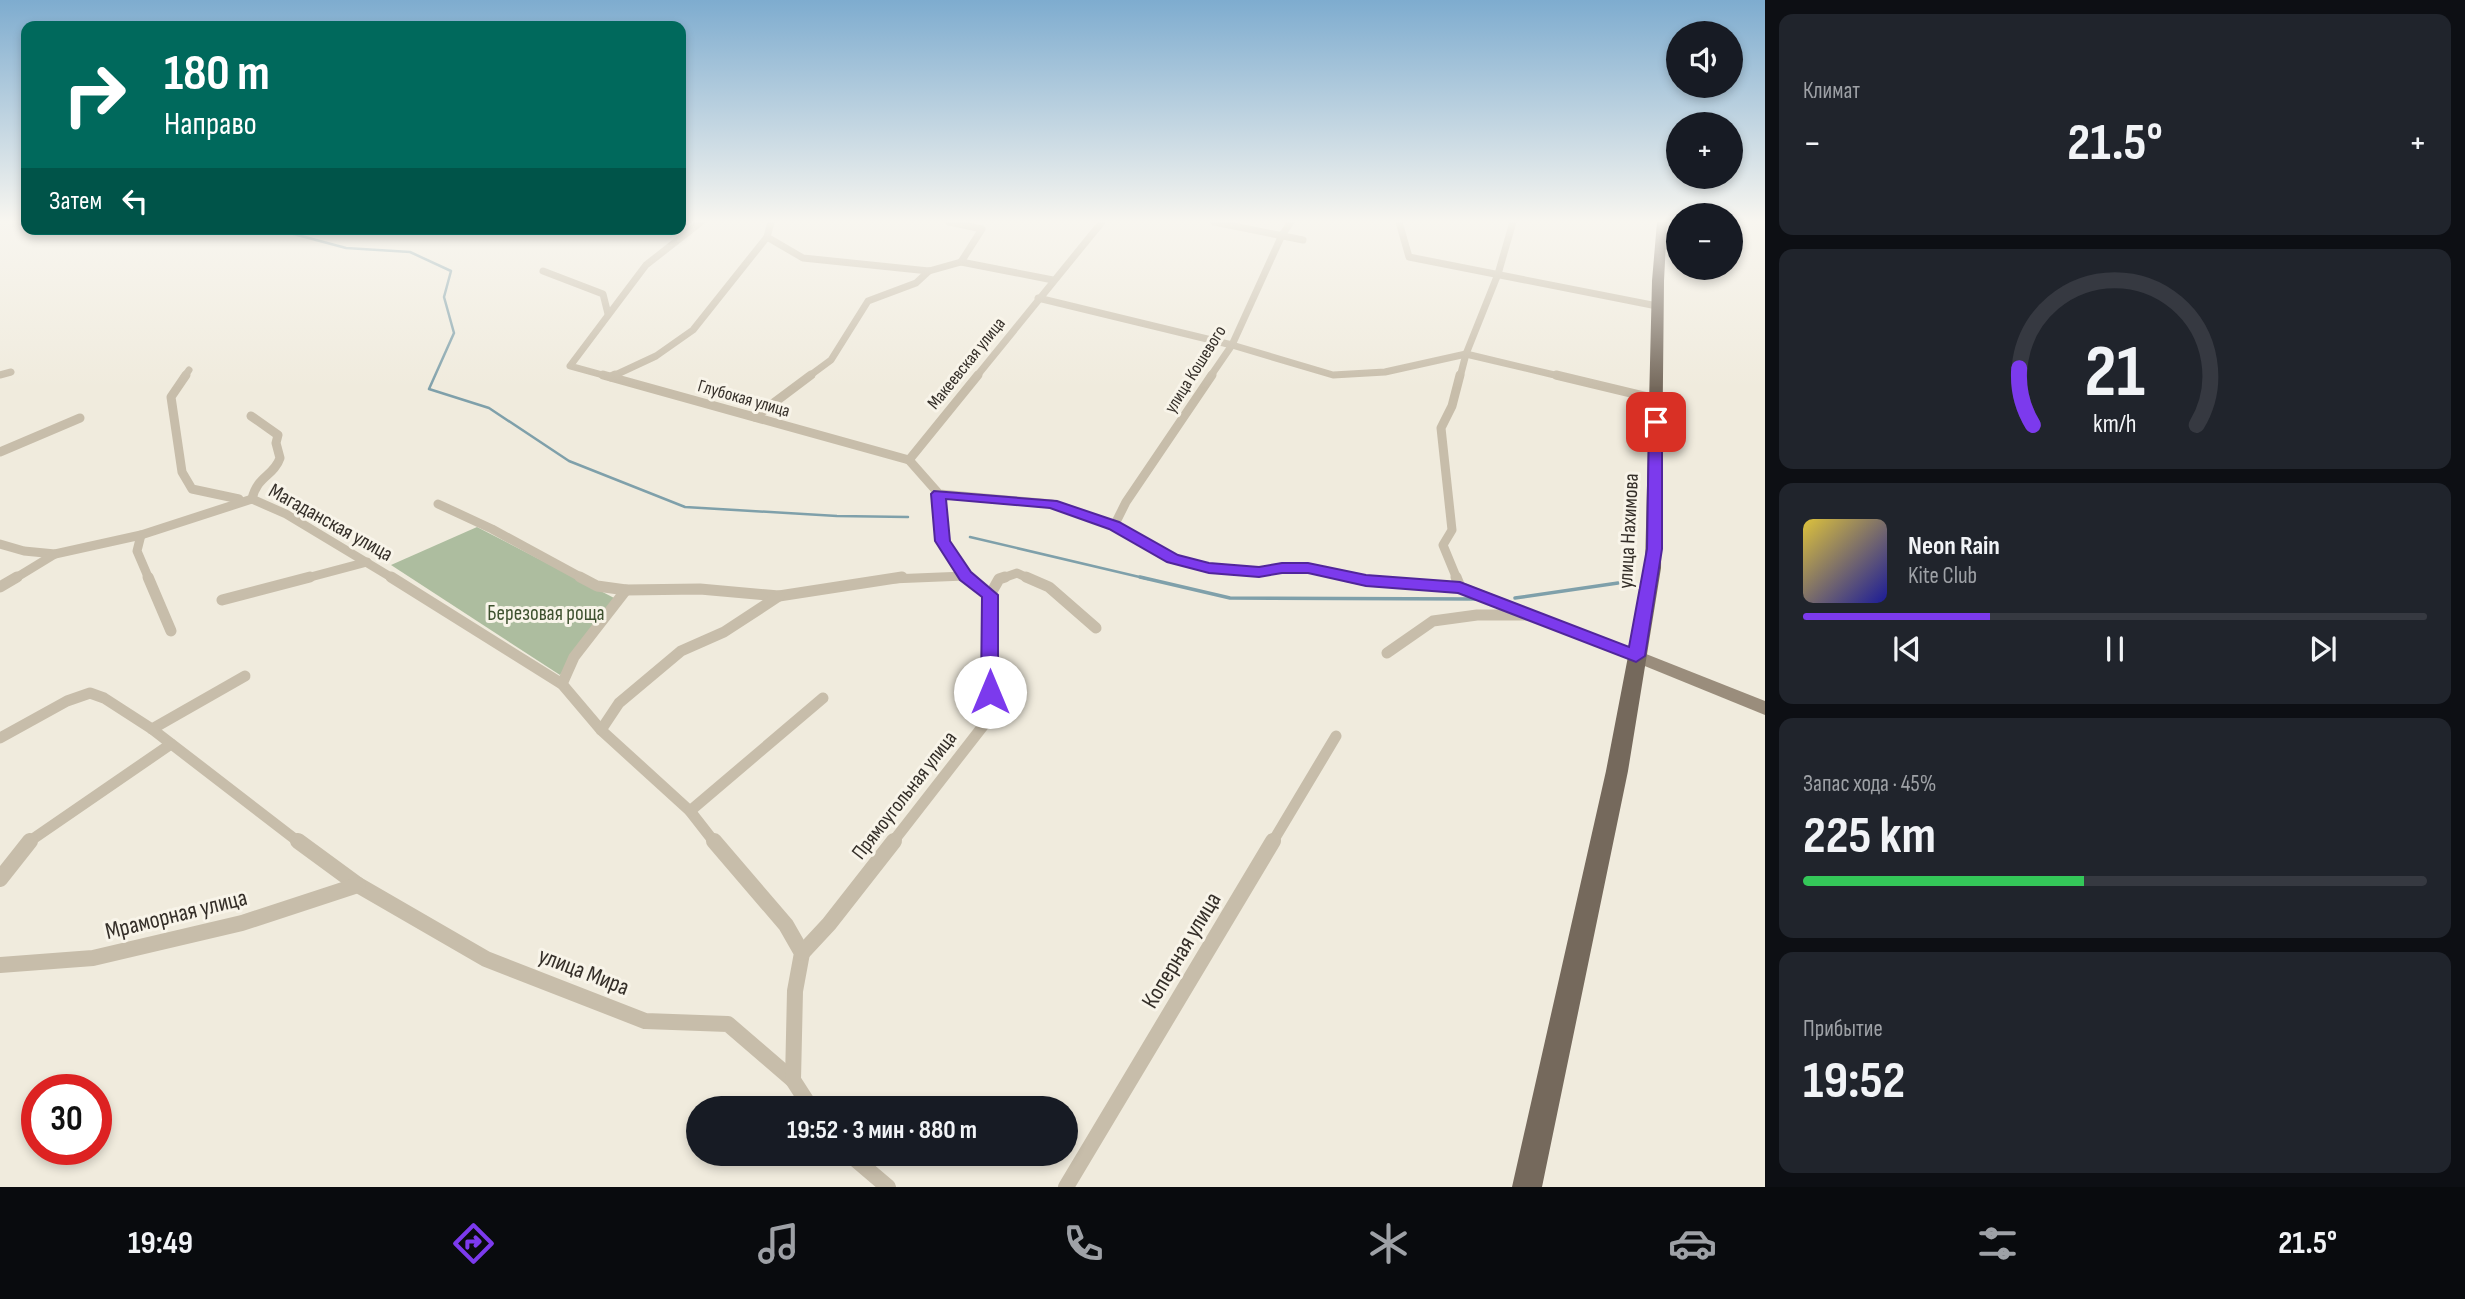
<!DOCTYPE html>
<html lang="ru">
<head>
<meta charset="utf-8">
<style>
	:root { --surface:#171b24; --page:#20242c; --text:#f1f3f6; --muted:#9ea1a6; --line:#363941; --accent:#7c3aed }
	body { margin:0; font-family:"Sofia Sans Condensed",sans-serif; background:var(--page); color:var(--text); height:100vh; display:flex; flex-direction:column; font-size:26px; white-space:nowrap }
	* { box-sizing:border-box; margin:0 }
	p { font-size:23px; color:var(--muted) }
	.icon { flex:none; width:38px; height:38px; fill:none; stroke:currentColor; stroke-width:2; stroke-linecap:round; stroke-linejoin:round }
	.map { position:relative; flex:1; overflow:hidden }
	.side { display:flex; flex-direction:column; gap:14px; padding:14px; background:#0d0f14; width:700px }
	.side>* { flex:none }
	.hud { position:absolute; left:21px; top:21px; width:665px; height:214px; border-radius:14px; box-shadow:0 4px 10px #0003; background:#00695c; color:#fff; overflow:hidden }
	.tools { position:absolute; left:1666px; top:21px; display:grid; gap:14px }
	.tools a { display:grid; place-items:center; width:77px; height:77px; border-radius:50%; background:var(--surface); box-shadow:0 4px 10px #0003; font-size:35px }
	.speed { position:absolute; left:21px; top:1074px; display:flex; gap:14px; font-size:35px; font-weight:700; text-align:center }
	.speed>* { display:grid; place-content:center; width:91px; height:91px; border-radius:50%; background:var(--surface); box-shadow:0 4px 10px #0003; line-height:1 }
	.speed .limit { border:10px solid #d22; background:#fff; color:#111 }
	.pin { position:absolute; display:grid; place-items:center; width:60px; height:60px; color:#fff; margin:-30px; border-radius:14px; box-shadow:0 4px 10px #0006 }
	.me { position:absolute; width:77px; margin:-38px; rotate:0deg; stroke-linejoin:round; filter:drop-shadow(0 0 5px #0008) }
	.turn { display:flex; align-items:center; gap:24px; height:147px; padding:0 28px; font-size:32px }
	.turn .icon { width:91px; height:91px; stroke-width:2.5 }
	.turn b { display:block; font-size:49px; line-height:60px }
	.then { display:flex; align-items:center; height:66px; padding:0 28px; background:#0003; gap:14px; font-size:26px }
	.big { font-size:52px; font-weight:700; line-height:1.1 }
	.side .widget { flex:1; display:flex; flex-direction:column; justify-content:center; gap:10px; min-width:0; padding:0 24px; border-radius:14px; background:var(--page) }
	.side .dial { align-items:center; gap:0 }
	.dial svg { height:182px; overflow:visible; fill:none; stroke:var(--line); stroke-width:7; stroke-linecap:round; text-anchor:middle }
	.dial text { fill:var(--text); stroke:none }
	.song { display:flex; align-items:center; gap:21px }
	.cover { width:84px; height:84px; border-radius:10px; background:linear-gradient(135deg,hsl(50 70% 55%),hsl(240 70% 35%)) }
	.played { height:7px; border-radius:4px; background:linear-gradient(90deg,var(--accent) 30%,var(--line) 30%) }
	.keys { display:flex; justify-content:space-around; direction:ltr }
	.heat { display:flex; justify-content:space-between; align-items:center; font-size:38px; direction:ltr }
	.charge { height:10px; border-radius:5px; background:linear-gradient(90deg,#34c759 45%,var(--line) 0) }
	.trip { position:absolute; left:686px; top:1096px; width:392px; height:70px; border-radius:35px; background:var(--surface); box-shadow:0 4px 10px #0003; font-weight:700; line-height:70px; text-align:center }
	.tab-bar { display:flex; height:112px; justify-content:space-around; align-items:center; background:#090b0e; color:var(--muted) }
	.tab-bar .icon { width:49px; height:49px }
	.tab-bar .selected { color:var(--accent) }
	.tab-bar b { font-size:32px; color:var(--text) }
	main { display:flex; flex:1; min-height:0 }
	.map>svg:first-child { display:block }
</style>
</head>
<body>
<main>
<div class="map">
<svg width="1765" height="1187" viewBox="0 0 1765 1187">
	<rect width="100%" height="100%" fill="#f0ebdd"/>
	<!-- green -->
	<path fill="#adbd9f" d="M 477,527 L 618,600 L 560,675 L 391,565 Z"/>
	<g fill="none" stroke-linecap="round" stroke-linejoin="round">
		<!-- stream-far1 -->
		<g stroke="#7fa0aa" stroke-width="2.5">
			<path d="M 275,229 L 346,248 L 410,252 L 451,271 L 444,297 L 454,333 L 429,389 L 489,408 L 569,461 L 685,507 L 837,516 L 908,517"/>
			<path d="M 970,537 L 1148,579"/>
		</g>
		<!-- stream -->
		<g stroke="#7fa0aa" stroke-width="3.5">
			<path d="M 1140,577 L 1230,598 L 1479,599"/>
			<path d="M 1515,598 L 1618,583"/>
		</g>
		<!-- street-far3 -->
		<g stroke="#c7bdaa" stroke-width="7">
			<path d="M 1214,222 L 1303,240"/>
			<path d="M 1399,222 L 1409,257 L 1657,306"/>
			<path d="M 767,237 L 803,258 L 929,271 L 961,262 L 982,229 L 949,222"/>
			<path d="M 961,262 L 1053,280"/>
			<path d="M 543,271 L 603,294 L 608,314"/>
			<path d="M 1038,298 L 1232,345 L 1333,375 L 1385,372 L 1466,354 L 1563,377"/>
			<path d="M 0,375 L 11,372"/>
			<path d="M 184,377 L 189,370"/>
			<path d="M 610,377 L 570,366 L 646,265 L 701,222"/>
			<path d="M 611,377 L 656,356 L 693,330 L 767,237 L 771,222"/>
			<path d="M 808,377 L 831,360 L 868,301 L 916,283 L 929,271"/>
			<path d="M 976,377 L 1102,222"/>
			<path d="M 1210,377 L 1232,345 L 1282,235 L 1291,222"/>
			<path d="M 1460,377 L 1466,354 L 1498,274 L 1513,222"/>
		</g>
		<!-- street-far2 -->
		<g stroke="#c7bdaa" stroke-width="9">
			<path d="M 186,375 L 171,397 L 182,472 L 192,489 L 239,499"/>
			<path d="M 603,375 L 909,460"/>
			<path d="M 1556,375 L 1656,399"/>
			<path d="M 611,377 L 615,375"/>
			<path d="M 251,416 L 278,435 L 276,443 L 280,458 C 274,476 257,476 252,499"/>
			<path d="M 755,417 L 811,375"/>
			<path d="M 0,452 L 80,418"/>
			<path d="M 909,460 L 939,494 L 1052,504 L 1114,526 L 1172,559 L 1209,568 L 1259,572 L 1282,567 L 1308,568 L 1356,579"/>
			<path d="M 909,460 L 978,375"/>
			<path d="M 939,494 L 942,541 L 969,579"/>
			<path d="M 438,504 L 492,529 L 584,579"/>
			<path d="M 1114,526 L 1126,502 L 1212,375"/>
			<path d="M 141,535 L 137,551 L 149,579"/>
			<path d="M 0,544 L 24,551 L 55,554 L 141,535 L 252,499 L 286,514 L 394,579"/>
			<path d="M 14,579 L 55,554"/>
			<path d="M 303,579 L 367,562"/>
			<path d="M 891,579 L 965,576"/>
			<path d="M 1000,579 L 1017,573 L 1030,579"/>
			<path d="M 1457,579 L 1443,545 L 1452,530 L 1441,428 L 1452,406 L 1460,375"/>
		</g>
		<!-- street-far1 -->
		<g stroke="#c7bdaa" stroke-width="11">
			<path d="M 148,577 L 171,631"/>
			<path d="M 391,577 L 562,684 L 601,730 L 690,811 L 715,843"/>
			<path d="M 580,577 L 597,586 L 626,590 L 700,589 L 779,596 L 902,577"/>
			<path d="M 1026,577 L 1049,587 L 1096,628"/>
			<path d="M 1348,577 L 1366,581 L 1460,587 L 1636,656"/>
			<path d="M 1456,577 L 1460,587"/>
			<path d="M 0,587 L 17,577"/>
			<path d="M 990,595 L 999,579 L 1005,577"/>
			<path d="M 222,600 L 310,577"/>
			<path d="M 1387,653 L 1433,621 L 1477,615 L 1527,615"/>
			<path d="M 562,684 L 574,657 L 626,590"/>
			<path d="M 152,729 L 245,676"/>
			<path d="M 601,730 L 619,703 L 681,651 L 724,632 L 779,596"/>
			<path d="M 0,738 L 67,701 L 90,693 L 104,698 L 152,729 L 300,843"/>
			<path d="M 690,811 L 823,698"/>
			<path d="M 27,843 L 171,744"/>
			<path d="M 892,843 L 990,717 L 990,595 L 966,577"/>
			<path d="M 1272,843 L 1336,736"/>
		</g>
		<!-- street -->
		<g stroke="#c7bdaa" stroke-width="16">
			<path d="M 298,841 L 358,885 L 486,959 L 645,1021 L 728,1024 L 793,1080"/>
			<path d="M 714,841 L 786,925 L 802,953 L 795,991 L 793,1080 L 811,1108"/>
			<path d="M 0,879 L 30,841"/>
			<path d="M 802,953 L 829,924 L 894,841"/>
			<path d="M 0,965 L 93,958 L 242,923 L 358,885"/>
			<path d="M 848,1153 L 888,1187"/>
			<path d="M 1066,1187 L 1273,841"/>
		</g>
		<!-- secondary -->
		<path fill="#9a8d7c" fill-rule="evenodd" d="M 1636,650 L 1765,701 L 1765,715 L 1630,660 L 1628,656 L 1630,652 Z"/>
		<!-- primary -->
		<path fill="#75695c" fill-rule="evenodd" d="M 1657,222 L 1667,222 L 1664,281 L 1661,568 L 1628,771 L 1542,1187 L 1512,1187 L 1606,771 L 1645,568 L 1652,281 Z"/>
	</g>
	<!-- sky -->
	<linearGradient id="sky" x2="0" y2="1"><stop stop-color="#7eaccf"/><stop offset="0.57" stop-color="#f8f6f0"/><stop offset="1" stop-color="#f8f6f0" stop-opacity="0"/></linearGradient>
	<rect width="1765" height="388" fill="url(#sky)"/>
	<!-- route -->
	<path fill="#7c3aed" stroke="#51269a" stroke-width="2" d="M 1656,418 L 1662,422 L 1662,549 L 1645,656 L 1636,662 L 1458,593 L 1366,586 L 1308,573 L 1282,573 L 1259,577 L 1209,573 L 1167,562 L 1109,529 L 1050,508 L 946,499 L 950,541 L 971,572 L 998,595 L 998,692 L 996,697 L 983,697 L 981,692 L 982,597 L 960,580 L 935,541 L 931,494 L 934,491 L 1057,501 L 1119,522 L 1178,555 L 1209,563 L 1259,567 L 1282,563 L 1308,563 L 1366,575 L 1460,582 L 1629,647 L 1647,549 L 1649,422 Z"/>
	<g text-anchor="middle" stroke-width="6" stroke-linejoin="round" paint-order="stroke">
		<!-- far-street labels -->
		<g font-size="18" fill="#352f29" stroke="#f8f4e9">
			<text transform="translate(966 363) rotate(-51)" y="6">Макеевская улица</text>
			<text transform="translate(1195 369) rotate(-58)" y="6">улица Кошевого</text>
			<text transform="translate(744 398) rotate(16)" y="6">Глубокая улица</text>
		</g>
		<!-- street labels -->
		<g font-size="21" fill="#352f29" stroke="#f8f4e9">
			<text transform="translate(331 522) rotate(29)" y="7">Магаданская улица</text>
			<text transform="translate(1628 531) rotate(-87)" y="7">улица Нахимова</text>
			<text transform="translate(904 795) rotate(-52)" y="7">Прямоугольная улица</text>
		</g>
		<!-- park labels -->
		<g font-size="21" fill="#3e512f" stroke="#f8f4e9">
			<text x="546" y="620">Березовая роща</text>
		</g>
		<!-- near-street labels -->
		<g font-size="24" fill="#352f29" stroke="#f8f4e9">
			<text transform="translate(176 914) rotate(-14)" y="8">Мраморная улица</text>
			<text transform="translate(1181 950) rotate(-59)" y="8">Коперная улица</text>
			<text transform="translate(584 971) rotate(21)" y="8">улица Мира</text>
		</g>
	</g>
</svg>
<div class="tools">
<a><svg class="icon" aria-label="sound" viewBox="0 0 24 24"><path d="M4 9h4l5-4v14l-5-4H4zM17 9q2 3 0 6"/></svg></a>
<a>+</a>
<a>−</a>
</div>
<div class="speed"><div class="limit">30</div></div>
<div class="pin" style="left:1656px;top:422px;background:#d93025"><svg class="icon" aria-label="arrive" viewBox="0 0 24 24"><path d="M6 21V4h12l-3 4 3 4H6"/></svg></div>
<svg class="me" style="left:990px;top:692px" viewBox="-20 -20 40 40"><circle r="19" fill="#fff"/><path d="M0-13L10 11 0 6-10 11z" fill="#7c3aed"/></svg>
<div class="trip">19:52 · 3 мин · 880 m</div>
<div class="hud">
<div class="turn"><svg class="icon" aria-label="right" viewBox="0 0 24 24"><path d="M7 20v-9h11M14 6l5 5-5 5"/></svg><div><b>180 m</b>Направо</div></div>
<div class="then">Затем<svg class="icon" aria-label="left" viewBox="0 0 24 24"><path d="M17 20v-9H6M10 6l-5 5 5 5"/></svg></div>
</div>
</div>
<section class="side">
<div class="widget"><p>Климат</p>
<div class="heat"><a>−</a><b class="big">21.5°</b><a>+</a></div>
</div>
<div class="widget dial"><svg viewBox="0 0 100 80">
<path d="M14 69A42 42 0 1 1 86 69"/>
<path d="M14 69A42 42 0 0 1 8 44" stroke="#7c3aed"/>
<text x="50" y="56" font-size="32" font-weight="700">21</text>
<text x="50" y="72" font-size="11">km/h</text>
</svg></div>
<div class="widget">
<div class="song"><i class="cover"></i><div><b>Neon Rain</b><p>Kite Club</p></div></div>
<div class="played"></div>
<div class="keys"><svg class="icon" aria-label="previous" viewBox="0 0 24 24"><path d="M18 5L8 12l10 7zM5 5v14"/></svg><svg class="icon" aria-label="pause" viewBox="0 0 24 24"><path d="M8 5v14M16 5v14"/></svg><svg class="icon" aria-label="next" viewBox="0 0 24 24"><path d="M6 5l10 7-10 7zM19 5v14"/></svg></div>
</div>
<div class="widget"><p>Запас хода · 45%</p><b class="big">225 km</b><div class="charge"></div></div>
<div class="widget"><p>Прибытие</p><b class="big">19:52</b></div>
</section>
</main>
<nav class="tab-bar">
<b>19:49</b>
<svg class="icon selected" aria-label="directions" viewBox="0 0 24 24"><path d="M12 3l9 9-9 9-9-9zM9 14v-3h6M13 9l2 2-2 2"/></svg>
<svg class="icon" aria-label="music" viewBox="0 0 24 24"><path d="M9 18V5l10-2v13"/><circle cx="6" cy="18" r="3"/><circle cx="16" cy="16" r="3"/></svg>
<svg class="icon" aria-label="phone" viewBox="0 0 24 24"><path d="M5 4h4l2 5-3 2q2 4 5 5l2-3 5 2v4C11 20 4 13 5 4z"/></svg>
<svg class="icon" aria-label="climate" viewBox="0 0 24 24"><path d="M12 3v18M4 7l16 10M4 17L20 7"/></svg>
<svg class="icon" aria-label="car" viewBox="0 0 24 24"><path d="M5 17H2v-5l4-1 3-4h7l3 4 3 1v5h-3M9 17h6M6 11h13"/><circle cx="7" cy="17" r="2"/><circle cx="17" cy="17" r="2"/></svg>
<svg class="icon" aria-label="filters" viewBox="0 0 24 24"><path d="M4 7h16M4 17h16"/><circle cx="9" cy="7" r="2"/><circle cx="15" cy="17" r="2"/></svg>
<b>21.5°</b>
</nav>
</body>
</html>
